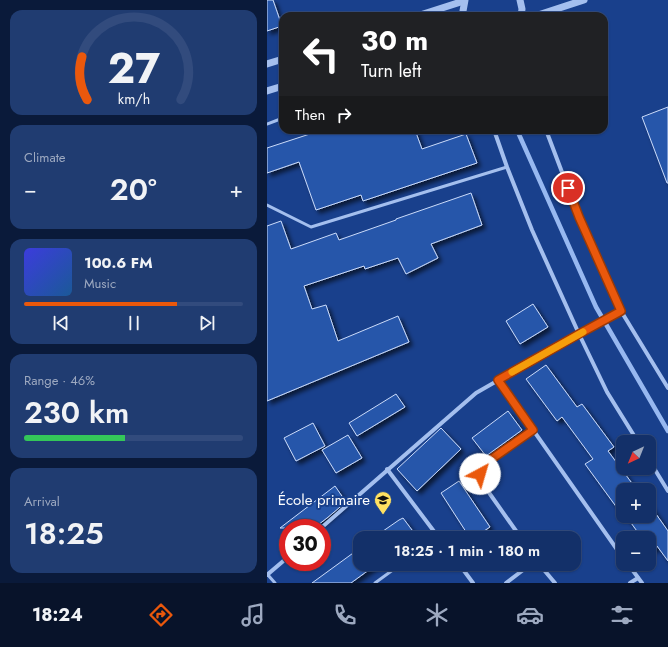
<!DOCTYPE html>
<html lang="en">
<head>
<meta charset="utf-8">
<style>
	:root { --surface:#133069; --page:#203c71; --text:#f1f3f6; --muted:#9da9c0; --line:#324b7d; --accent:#ea580c }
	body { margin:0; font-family:Jost,sans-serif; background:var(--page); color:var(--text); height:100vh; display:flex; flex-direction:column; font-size:15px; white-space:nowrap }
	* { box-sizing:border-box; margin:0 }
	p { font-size:13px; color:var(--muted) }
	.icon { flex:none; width:22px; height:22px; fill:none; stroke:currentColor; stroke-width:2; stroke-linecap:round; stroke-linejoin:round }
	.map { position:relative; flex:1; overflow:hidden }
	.drawer { display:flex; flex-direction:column; gap:10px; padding:10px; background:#0a1a3a; width:267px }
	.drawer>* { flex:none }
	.banner { position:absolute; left:12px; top:12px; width:329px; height:122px; border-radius:12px; box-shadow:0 1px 3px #0004,0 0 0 1px var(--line); background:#202124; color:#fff; overflow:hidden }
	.needle { width:26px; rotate:223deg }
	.fabs { position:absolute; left:349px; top:435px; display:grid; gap:8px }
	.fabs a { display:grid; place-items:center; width:40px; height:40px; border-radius:8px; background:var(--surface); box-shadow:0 1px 3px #0004,0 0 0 1px var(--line); font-size:20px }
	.speed { position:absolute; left:12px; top:519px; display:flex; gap:8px; font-size:20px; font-weight:700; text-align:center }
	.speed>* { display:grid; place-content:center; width:52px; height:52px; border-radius:50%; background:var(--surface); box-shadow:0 1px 3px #0004,0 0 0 1px var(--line); line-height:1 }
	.speed .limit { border:6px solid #d22; background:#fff; color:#111 }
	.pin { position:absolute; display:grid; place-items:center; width:34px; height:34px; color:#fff; margin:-17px; border:2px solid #fff; border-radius:50%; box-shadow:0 1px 4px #0007 }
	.me { position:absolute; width:44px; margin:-22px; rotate:39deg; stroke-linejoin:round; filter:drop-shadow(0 0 3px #0008) }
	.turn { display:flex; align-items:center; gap:14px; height:84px; padding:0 16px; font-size:18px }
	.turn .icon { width:52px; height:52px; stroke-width:2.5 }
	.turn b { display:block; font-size:28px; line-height:34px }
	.then { display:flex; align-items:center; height:38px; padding:0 16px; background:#0003; gap:8px; font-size:15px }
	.big { font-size:30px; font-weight:600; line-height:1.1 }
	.drawer .widget { flex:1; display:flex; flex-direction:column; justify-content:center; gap:6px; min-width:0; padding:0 14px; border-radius:12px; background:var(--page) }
	.drawer .dial { align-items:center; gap:0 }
	.dial svg { height:104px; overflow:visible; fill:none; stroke:var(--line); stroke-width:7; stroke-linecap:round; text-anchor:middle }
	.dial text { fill:var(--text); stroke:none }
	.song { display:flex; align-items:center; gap:12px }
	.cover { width:48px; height:48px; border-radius:6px; background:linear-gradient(135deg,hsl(240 70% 55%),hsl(210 70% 35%)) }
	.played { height:4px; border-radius:2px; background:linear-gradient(90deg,var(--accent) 70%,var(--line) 70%) }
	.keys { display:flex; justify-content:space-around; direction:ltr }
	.heat { display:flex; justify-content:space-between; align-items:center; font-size:22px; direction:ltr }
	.charge { height:6px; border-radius:3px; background:linear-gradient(90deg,#34c759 46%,var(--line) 0) }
	.trip { position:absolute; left:86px; top:531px; width:228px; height:40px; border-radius:12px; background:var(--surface); box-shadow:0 1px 3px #0004,0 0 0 1px var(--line); font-weight:600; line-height:40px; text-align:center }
	.menu { display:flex; height:64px; justify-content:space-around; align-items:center; background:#08132a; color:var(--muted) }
	.menu .icon { width:28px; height:28px }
	.menu .active { color:var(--accent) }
	.menu b { font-size:18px; color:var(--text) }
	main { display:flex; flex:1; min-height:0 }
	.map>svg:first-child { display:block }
</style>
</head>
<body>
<main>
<section class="drawer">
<div class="widget dial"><svg viewBox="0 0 100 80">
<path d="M14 69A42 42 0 1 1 86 69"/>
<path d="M14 69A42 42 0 0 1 10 36" stroke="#ea580c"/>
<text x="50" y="56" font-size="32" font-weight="700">27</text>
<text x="50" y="72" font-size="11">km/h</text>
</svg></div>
<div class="widget"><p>Climate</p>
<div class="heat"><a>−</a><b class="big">20°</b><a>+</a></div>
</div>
<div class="widget">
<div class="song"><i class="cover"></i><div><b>100.6 FM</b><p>Music</p></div></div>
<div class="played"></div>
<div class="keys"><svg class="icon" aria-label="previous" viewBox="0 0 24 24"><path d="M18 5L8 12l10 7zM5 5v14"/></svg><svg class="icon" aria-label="pause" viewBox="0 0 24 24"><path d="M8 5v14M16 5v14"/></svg><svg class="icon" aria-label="next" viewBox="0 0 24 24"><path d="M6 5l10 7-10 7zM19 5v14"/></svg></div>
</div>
<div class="widget"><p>Range · 46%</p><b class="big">230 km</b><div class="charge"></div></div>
<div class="widget"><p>Arrival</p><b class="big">18:25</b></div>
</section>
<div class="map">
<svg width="401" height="583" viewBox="0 0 401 583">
	<defs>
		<filter id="shadow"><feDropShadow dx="3.5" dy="3.5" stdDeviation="2" flood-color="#0009"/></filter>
	</defs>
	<rect width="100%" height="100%" fill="#19408c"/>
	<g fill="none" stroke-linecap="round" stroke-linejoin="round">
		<!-- stream -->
		<path stroke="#97b8f0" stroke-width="4.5" d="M 250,130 L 329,307 L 401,431"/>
	</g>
	<!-- building -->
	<g fill="#2856aa" stroke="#cadbfa" filter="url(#shadow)">
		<path d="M 0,0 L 6,0 L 15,26 L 0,31 Z"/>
		<path d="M 401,107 L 401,183 L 400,183 L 375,117 Z"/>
		<path d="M 55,130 L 148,130 L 155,149 L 199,134 L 210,163 L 96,201 L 94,195 L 49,210 L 32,162 L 0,173 L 0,148 Z"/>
		<path d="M 204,193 L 215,225 L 164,244 L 171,258 L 139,274 L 131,258 L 98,269 L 97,266 L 37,286 L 45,309 L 59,305 L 71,341 L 131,316 L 142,342 L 0,401 L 0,226 L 14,221 L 24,249 L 69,233 L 72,240 L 129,220 L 129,219 Z"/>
		<path d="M 266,304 L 281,327 L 253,344 L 239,321 Z"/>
		<path d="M 279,365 L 310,407 L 315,404 L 347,447 L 341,451 L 370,490 L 356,490 L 356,516 L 318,464 L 326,459 L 295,417 L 290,421 L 259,379 Z"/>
		<path d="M 129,394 L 138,407 L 90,436 L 82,423 Z"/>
		<path d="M 241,411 L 255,430 L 219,456 L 205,438 Z"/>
		<path d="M 46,423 L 58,446 L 29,461 L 17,438 Z"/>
		<path d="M 174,428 L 194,449 L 150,491 L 130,469 Z"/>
		<path d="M 81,435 L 95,458 L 69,473 L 55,450 Z"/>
		<path d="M 192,481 L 223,527 L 217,531 L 221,538 L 203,538 L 174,493 Z"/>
		<path d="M 68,486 L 79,502 L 60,518 L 47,528 L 13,528 Z"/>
		<path d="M 382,504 L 401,531 L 401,561 L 390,546 L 382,552 L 382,538 L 375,538 L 359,516 L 382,516 Z"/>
		<path d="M 136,518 L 151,538 L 106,538 L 132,520 Z"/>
		<path d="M 93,548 L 93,564 L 110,564 L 84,583 L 45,583 Z"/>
	</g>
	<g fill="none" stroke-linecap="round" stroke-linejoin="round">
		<!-- service -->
		<g stroke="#a4bfee" stroke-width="3">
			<path d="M 0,124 L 16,118"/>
			<path d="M 0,205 L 44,227 L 240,167"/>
			<path d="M 1,575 L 8,583"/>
			<path d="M 108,583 L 134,564"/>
		</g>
		<!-- minor -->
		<g stroke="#a4bfee" stroke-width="4">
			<path d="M 227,130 L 240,167 L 265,230 L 312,334 L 340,392 L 371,442"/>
			<path d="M 279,130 L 312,217 L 354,311 L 401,388"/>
			<path d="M 231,380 L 356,558"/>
			<path d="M 382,460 L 401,491"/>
			<path d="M 120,469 L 172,538"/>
			<path d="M 54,528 L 209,393 L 312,334 L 354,311"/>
			<path d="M 254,538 L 218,487 L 213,474 L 216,465 L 266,430"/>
			<path d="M 192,564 L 206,583"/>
			<path d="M 272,564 L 288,583"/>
			<path d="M 361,564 L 375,583"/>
			<path d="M 0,575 L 21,557"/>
			<path d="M 239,583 L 264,564"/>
			<path d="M 363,583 L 371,578"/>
		</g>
		<!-- tertiary -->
		<g stroke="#a4bfee" stroke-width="7">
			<path d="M 253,0 L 255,9 L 254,16"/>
			<path d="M 150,16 L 197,1"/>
			<path d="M 197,16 L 196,11 L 198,0"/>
			<path d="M 268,16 L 317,0"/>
			<path d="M 0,64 L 16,59"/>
			<path d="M 0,91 L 16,86"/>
		</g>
	</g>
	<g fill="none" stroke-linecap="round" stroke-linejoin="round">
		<!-- route casing -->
		<g stroke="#983908" stroke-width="10">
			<path id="route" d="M 213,474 L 216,465 L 266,430 L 231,380 L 312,334 L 354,311 L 312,217 L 301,188"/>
		</g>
		<!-- route -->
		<use href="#route" stroke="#ea580c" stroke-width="7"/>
		<!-- slow -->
		<path stroke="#f59e0b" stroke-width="7" d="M 245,372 L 316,332"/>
	</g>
	<!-- icons -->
	<defs>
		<g id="school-pin" transform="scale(0.9)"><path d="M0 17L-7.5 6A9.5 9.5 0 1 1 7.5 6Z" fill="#ffe161" stroke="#19408c"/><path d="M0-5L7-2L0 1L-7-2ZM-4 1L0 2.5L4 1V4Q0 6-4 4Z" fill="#111"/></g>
	</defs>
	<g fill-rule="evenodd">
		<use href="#school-pin" x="116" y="500"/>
	</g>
	<g text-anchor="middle" stroke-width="4" stroke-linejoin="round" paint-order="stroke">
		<!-- poi labels -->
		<g font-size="15" fill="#fff" stroke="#19408c" text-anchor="end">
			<text x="103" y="505">École primaire</text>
		</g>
	</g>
</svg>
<div class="fabs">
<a><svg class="needle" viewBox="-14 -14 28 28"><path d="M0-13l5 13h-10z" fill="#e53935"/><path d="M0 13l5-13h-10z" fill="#9da9c0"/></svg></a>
<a>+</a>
<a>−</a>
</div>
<div class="speed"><div class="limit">30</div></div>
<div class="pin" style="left:301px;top:188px;background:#d93025"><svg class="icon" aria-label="arrive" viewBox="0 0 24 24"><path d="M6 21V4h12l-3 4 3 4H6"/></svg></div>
<svg class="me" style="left:213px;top:474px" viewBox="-20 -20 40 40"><circle r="19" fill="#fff"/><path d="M0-13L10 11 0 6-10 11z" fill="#ea580c"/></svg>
<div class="trip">18:25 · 1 min · 180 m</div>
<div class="banner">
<div class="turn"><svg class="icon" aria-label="left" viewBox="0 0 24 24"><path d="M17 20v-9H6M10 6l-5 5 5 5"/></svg><div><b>30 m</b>Turn left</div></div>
<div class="then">Then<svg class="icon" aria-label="right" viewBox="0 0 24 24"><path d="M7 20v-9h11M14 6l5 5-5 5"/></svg></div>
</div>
</div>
</main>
<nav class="menu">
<b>18:24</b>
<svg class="icon active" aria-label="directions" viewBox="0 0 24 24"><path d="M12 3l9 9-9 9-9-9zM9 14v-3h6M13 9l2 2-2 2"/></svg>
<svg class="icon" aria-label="music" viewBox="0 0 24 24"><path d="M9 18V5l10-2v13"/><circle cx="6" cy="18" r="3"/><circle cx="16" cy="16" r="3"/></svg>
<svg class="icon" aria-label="phone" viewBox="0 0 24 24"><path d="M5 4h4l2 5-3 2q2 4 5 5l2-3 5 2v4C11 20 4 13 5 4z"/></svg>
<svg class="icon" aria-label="climate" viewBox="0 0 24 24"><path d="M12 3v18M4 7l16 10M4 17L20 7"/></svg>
<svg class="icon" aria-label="car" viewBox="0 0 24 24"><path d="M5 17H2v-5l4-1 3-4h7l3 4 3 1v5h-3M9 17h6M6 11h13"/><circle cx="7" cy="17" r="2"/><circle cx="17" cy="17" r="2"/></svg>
<svg class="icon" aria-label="filters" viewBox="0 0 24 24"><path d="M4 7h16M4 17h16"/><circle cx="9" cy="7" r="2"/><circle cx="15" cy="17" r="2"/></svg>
</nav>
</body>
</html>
